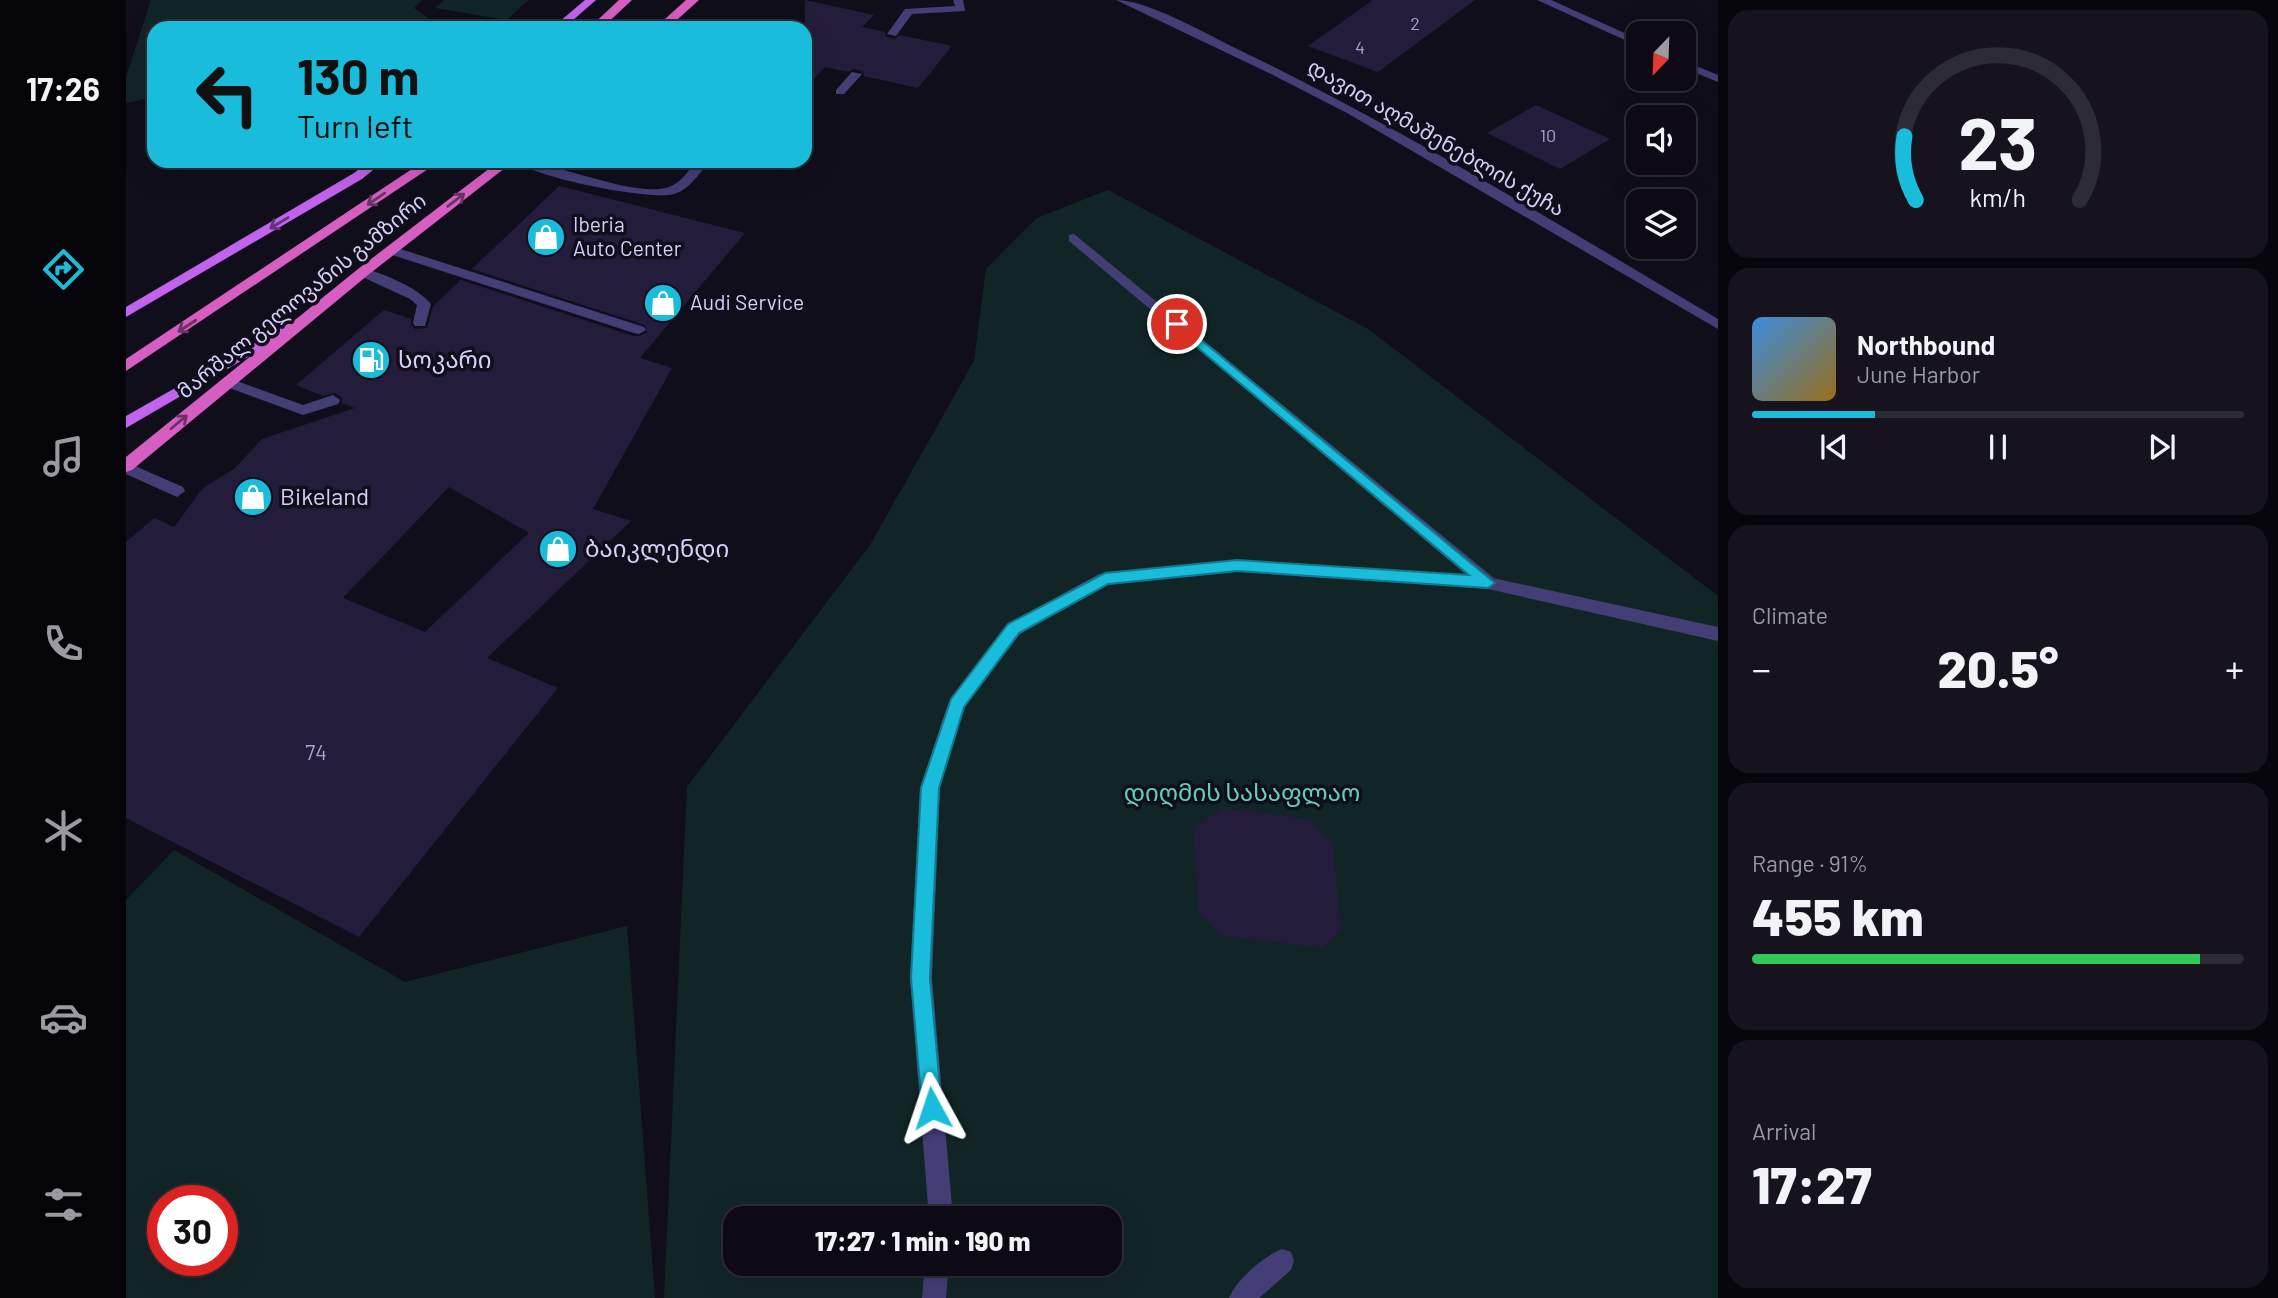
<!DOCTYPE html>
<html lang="en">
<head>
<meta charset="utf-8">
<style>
	:root { --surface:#0d0a15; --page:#16131e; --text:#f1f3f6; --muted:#9a9aa0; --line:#2d2b34; --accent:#19bddb }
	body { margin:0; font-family:Barlow,"Noto Sans Georgian",sans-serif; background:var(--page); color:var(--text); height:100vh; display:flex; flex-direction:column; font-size:26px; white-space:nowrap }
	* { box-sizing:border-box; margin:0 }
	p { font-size:23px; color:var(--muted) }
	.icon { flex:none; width:38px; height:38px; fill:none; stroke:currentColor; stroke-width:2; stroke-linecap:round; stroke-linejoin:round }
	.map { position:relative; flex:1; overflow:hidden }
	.details { display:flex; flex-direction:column; gap:10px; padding:10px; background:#07060c; width:560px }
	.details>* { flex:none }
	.banner { position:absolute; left:21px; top:21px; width:665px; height:147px; border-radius:21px; box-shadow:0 7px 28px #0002,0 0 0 2px var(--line); background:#19bddb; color:#111; overflow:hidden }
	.needle { width:46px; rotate:203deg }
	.tools { position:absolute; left:1500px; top:21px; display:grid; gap:14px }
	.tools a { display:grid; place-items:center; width:70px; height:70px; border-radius:14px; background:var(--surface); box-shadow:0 7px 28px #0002,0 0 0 2px var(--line); font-size:35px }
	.speed { position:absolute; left:21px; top:1185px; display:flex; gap:14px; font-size:35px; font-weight:700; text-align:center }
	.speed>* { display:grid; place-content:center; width:91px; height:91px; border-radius:50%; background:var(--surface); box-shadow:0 7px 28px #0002,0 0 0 2px var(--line); line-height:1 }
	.speed .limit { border:10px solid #d22; background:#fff; color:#111 }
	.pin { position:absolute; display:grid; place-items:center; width:60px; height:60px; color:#fff; margin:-30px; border:4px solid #fff; border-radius:50%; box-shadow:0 2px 7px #0007 }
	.me { position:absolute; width:77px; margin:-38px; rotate:355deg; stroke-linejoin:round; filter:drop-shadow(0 0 5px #0008) }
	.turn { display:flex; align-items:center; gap:24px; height:147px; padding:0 35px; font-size:32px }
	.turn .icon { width:91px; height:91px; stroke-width:2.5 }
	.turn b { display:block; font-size:49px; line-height:60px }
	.big { font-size:52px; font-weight:800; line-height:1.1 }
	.details .tile { flex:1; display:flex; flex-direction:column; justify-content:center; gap:10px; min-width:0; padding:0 24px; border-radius:21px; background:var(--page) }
	.details .dial { align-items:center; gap:0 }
	.dial svg { height:182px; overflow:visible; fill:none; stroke:var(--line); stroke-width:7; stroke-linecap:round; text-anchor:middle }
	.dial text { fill:var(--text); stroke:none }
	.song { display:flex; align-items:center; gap:21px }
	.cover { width:84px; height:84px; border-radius:10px; background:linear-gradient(135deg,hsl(210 70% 55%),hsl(40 70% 35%)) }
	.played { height:7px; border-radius:4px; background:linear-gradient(90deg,var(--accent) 25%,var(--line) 25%) }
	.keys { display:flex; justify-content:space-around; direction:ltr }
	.heat { display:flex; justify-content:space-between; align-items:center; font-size:38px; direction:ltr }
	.charge { height:10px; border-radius:5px; background:linear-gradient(90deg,#34c759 91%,var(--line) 0) }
	.trip { position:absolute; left:597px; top:1206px; width:399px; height:70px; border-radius:21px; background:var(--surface); box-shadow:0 7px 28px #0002,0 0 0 2px var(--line); font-weight:800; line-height:70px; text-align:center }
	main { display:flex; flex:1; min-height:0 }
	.menu { display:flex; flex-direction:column; width:126px; justify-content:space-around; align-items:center; background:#050408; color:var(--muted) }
	.menu .icon { width:49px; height:49px }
	.menu .active { color:var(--accent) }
	.menu b { font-size:32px; color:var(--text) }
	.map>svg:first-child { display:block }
</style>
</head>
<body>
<main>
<nav class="menu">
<b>17:26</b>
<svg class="icon active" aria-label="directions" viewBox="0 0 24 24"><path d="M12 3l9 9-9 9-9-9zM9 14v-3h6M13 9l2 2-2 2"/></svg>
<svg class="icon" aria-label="music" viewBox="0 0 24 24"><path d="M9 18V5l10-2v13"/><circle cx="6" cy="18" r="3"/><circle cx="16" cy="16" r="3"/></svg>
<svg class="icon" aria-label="phone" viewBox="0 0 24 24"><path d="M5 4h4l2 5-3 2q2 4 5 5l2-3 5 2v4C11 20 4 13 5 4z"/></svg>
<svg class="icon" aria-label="climate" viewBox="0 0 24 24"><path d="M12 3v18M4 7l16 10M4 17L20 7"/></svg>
<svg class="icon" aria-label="car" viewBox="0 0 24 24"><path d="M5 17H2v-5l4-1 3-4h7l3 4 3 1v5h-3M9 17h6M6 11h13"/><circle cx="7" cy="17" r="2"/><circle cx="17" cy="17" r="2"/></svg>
<svg class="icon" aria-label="filters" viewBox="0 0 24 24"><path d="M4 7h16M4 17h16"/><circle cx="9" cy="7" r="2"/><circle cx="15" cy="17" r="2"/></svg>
</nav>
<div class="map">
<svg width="1592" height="1298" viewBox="0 0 1592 1298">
	<rect width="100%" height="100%" fill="#110e1c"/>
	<!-- green -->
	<g fill="#122526" fill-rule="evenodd">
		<path d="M 25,0 L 296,0 L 288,8 L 316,28 L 28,28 L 28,97 L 0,103 L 0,77 Z"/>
		<path d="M 318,0 L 402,0 L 381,20 L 309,8 Z"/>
		<path d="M 982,190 L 1242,329 L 1592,596 L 1592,1298 L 538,1298 L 561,787 L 744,545 L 848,361 L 860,269 L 911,218 ZM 609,1218 L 984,1218 L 984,1264 L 609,1264 Z"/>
		<path d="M 48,850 L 279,982 L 501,926 L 529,1298 L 0,1298 L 0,900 ZM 37,1200 L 96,1200 L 96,1260 L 37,1260 Z"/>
	</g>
	<!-- building -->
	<g fill="#241c3b" fill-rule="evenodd">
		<path d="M 679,0 L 748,15 L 736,27 L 759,32 L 760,37 L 769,39 L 774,35 L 826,46 L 792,88 L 738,76 L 737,71 L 727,69 L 722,72 L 699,67 L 679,89 Z"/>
		<path d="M 1247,0 L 1349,0 L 1252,72 L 1182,46 Z"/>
		<path d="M 1410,105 L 1484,139 L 1434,169 L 1361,133 Z"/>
		<path d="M 433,186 L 619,233 L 514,358 L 546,368 L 467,509 L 505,521 L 361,658 L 432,688 L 233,937 L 0,818 L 0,542 L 28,518 L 48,527 L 77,488 L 108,469 L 136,439 L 229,408 L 216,403 L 216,398 L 209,393 L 197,396 L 170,385 L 258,310 L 285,319 L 285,324 L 289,329 L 301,328 L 307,306 L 335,280 L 507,336 L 514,336 L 521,332 L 519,325 L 346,269 ZM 323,487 L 403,533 L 299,632 L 217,598 Z"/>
		<path d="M 1097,808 L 1182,819 L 1207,844 L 1215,931 L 1195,948 L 1094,935 L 1072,911 L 1068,827 Z"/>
	</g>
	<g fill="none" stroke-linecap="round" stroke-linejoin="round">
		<!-- service -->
		<g fill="#433e76" fill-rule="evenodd">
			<path d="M 827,0 L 837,0 L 839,11 L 786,14 L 770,36 L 761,34 L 779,9 L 829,6 Z"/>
			<path d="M 1411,0 L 1425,0 L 1512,39 L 1512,46 Z"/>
			<path d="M 1558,61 L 1592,75 L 1592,82 L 1558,68 Z"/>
			<path d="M 726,72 L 736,74 L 718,94 L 710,94 L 710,90 Z"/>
			<path d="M 389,161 C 429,161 509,199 543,187 C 555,183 563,170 570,161 L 583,161 C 574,173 563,190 548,194 C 523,201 408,177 389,161 Z"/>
			<path d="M 948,234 L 1368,578 L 1370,583 L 1368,588 L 1356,588 L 943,241 L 943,235 Z"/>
			<path d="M 265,246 L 518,327 L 520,330 L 513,334 L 508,333 L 260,253 L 258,250 Z"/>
			<path d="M 237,268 C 258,274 291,287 305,304 L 299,326 L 289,326 L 287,323 L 291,305 L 284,299 L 232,275 L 230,272 Z"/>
			<path d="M 100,377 L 177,405 L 207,395 L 214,400 L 212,404 L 177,415 L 95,385 L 93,382 Z"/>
			<path d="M 0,462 L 57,487 L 59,491 L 51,497 L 0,474 Z"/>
			<path d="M 1156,1249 L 1165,1252 L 1168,1261 L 1165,1270 L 1133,1298 L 1103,1298 C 1110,1280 1138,1256 1156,1249 Z"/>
		</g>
		<!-- minor -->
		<g fill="#433e76" fill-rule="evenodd">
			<path d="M 1111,560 L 1362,577 L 1592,627 L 1592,641 L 1362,589 L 1111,572 L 982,585 L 894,634 L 839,707 L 814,788 L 806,978 L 827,1218 L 803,1218 L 784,978 L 794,788 L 822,704 L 882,624 L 973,574 Z"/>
			<path d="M 799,1264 L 823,1264 L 820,1298 L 796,1298 Z"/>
		</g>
		<!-- tertiary -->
		<path fill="#433e76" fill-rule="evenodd" d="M 990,0 C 1021,0 1077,32 1107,47 C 1274,127 1432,224 1592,319 L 1592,329 L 1221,113 L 1145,74 Z"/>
		<!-- primary -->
		<g fill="#c163ed" fill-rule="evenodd">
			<path d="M 459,0 L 470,0 L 438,28 L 426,28 Z"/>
			<path d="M 244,161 L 258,161 L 236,179 L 0,317 L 0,307 L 228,173 Z"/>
			<path d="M 172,318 L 179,322 L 177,325 L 0,428 L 0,416 Z"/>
		</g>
		<!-- trunk -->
		<g fill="#d65ec2" fill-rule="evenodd">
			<path d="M 493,0 L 506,0 L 476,28 L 463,28 Z"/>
			<path d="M 560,0 L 573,0 L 542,28 L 529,28 Z"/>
			<path d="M 298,161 L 314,161 L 0,371 L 0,359 Z"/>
			<path d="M 373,161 L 388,161 L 242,275 L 6,470 L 0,472 L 0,457 L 232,269 Z"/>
		</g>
	</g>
	<!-- one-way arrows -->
	<defs><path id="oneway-shaft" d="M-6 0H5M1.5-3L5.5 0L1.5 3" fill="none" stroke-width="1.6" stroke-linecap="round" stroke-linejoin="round" transform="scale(1.75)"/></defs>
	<g stroke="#6a3267">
		<use href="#oneway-shaft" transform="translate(250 199) rotate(146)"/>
		<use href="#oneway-shaft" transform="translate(330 200) rotate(-38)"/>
		<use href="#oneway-shaft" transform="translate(61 326) rotate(147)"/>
		<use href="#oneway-shaft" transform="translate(53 422) rotate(-40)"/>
	</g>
	<use stroke="#60347a" href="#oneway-shaft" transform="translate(153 223) rotate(149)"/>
	<!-- route -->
	<path fill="#19bddb" stroke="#107b8e" stroke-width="2" d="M 1051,320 L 1369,583 L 1362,588 L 1111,571 L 982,584 L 893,633 L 838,707 L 813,788 L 804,978 L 816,1108 L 813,1115 L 806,1118 L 799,1115 L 796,1108 L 785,978 L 795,788 L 825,699 L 882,624 L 979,573 L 1111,560 L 1343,575 L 1047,327 L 1047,321 Z"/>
	<!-- icons -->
	<defs>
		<g id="shop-disc" transform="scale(2.0125)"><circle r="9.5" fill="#19bddb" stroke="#110e1c"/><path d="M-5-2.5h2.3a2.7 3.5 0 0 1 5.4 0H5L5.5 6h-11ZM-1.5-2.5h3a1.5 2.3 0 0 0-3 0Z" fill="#fff"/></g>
		<g id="fuel-disc" transform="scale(2.0125)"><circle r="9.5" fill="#19bddb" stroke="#110e1c"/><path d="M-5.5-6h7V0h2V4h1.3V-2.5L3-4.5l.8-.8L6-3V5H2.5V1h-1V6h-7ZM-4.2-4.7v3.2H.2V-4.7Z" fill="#fff"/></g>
	</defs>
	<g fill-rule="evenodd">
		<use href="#shop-disc" x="420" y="237"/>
		<use href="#shop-disc" x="537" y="303"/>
		<use href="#fuel-disc" x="245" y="360"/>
		<use href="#shop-disc" x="127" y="497"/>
		<use href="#shop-disc" x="432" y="549"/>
	</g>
	<g text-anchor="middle" stroke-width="7" stroke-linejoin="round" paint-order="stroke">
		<!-- far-number labels -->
		<g font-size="18" fill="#aaa2ca">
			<text x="1289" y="30">2</text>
			<text x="1234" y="54">4</text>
			<text x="1422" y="142">10</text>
		</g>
		<!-- far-street labels -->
		<g font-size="21" fill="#d6cff9" stroke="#110e1c">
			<text transform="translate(1310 138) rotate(30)" y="7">დავით აღმაშენებლის ქუჩა</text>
			<text transform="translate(176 296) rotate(-39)" y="7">მარშალ გელოვანის გამზირი</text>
		</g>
		<!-- far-poi labels -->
		<g font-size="21" fill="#d6cff9" stroke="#110e1c" text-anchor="start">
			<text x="447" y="232">Iberia<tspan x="447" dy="24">Auto Center</tspan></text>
			<text x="564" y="310">Audi Service</text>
		</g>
		<!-- number labels -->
		<g font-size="21" fill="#aaa2ca">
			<text x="190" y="760">74</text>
		</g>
		<!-- poi labels -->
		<g font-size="24" fill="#d6cff9" stroke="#110e1c" text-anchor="start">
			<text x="272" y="368">სოკარი</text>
			<text x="154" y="505">Bikeland</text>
			<text x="459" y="557">ბაიკლენდი</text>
		</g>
		<!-- park labels -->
		<g font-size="24" fill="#64d0bb" stroke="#110e1c">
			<text x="1116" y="801">დიღმის სასაფლაო</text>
		</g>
	</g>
</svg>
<div class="tools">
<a><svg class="needle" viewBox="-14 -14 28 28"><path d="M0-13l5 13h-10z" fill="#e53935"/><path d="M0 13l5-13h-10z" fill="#9a9aa0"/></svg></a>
<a><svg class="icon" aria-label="sound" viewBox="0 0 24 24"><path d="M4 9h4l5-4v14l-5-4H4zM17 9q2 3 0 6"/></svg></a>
<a><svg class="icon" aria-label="layers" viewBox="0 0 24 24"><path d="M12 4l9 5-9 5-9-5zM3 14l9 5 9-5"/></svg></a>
</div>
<div class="speed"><div class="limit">30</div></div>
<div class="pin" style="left:1051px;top:324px;background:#d93025"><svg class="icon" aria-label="arrive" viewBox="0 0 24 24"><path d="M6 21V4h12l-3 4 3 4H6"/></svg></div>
<svg class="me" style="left:806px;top:1108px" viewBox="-20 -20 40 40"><path d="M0-17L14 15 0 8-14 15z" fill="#19bddb" stroke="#fff" stroke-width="4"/></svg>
<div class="trip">17:27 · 1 min · 190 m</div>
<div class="banner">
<div class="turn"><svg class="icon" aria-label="left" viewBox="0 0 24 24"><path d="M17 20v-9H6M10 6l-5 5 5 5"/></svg><div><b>130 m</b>Turn left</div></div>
</div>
</div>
<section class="details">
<div class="tile dial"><svg viewBox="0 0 100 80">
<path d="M14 69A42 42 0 1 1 86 69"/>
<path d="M14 69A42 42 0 0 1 9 41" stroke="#19bddb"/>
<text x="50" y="56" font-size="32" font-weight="700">23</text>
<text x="50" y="72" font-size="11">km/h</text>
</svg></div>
<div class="tile">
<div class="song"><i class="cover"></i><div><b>Northbound</b><p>June Harbor</p></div></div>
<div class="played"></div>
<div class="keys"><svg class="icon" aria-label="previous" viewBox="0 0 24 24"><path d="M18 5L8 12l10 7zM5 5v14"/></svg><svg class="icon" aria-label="pause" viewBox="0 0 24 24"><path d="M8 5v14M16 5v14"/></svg><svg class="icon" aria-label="next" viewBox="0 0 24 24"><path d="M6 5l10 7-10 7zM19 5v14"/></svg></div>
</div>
<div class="tile"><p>Climate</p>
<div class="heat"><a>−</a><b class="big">20.5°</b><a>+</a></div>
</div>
<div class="tile"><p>Range · 91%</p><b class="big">455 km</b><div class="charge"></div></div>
<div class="tile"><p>Arrival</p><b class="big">17:27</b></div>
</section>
</main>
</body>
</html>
